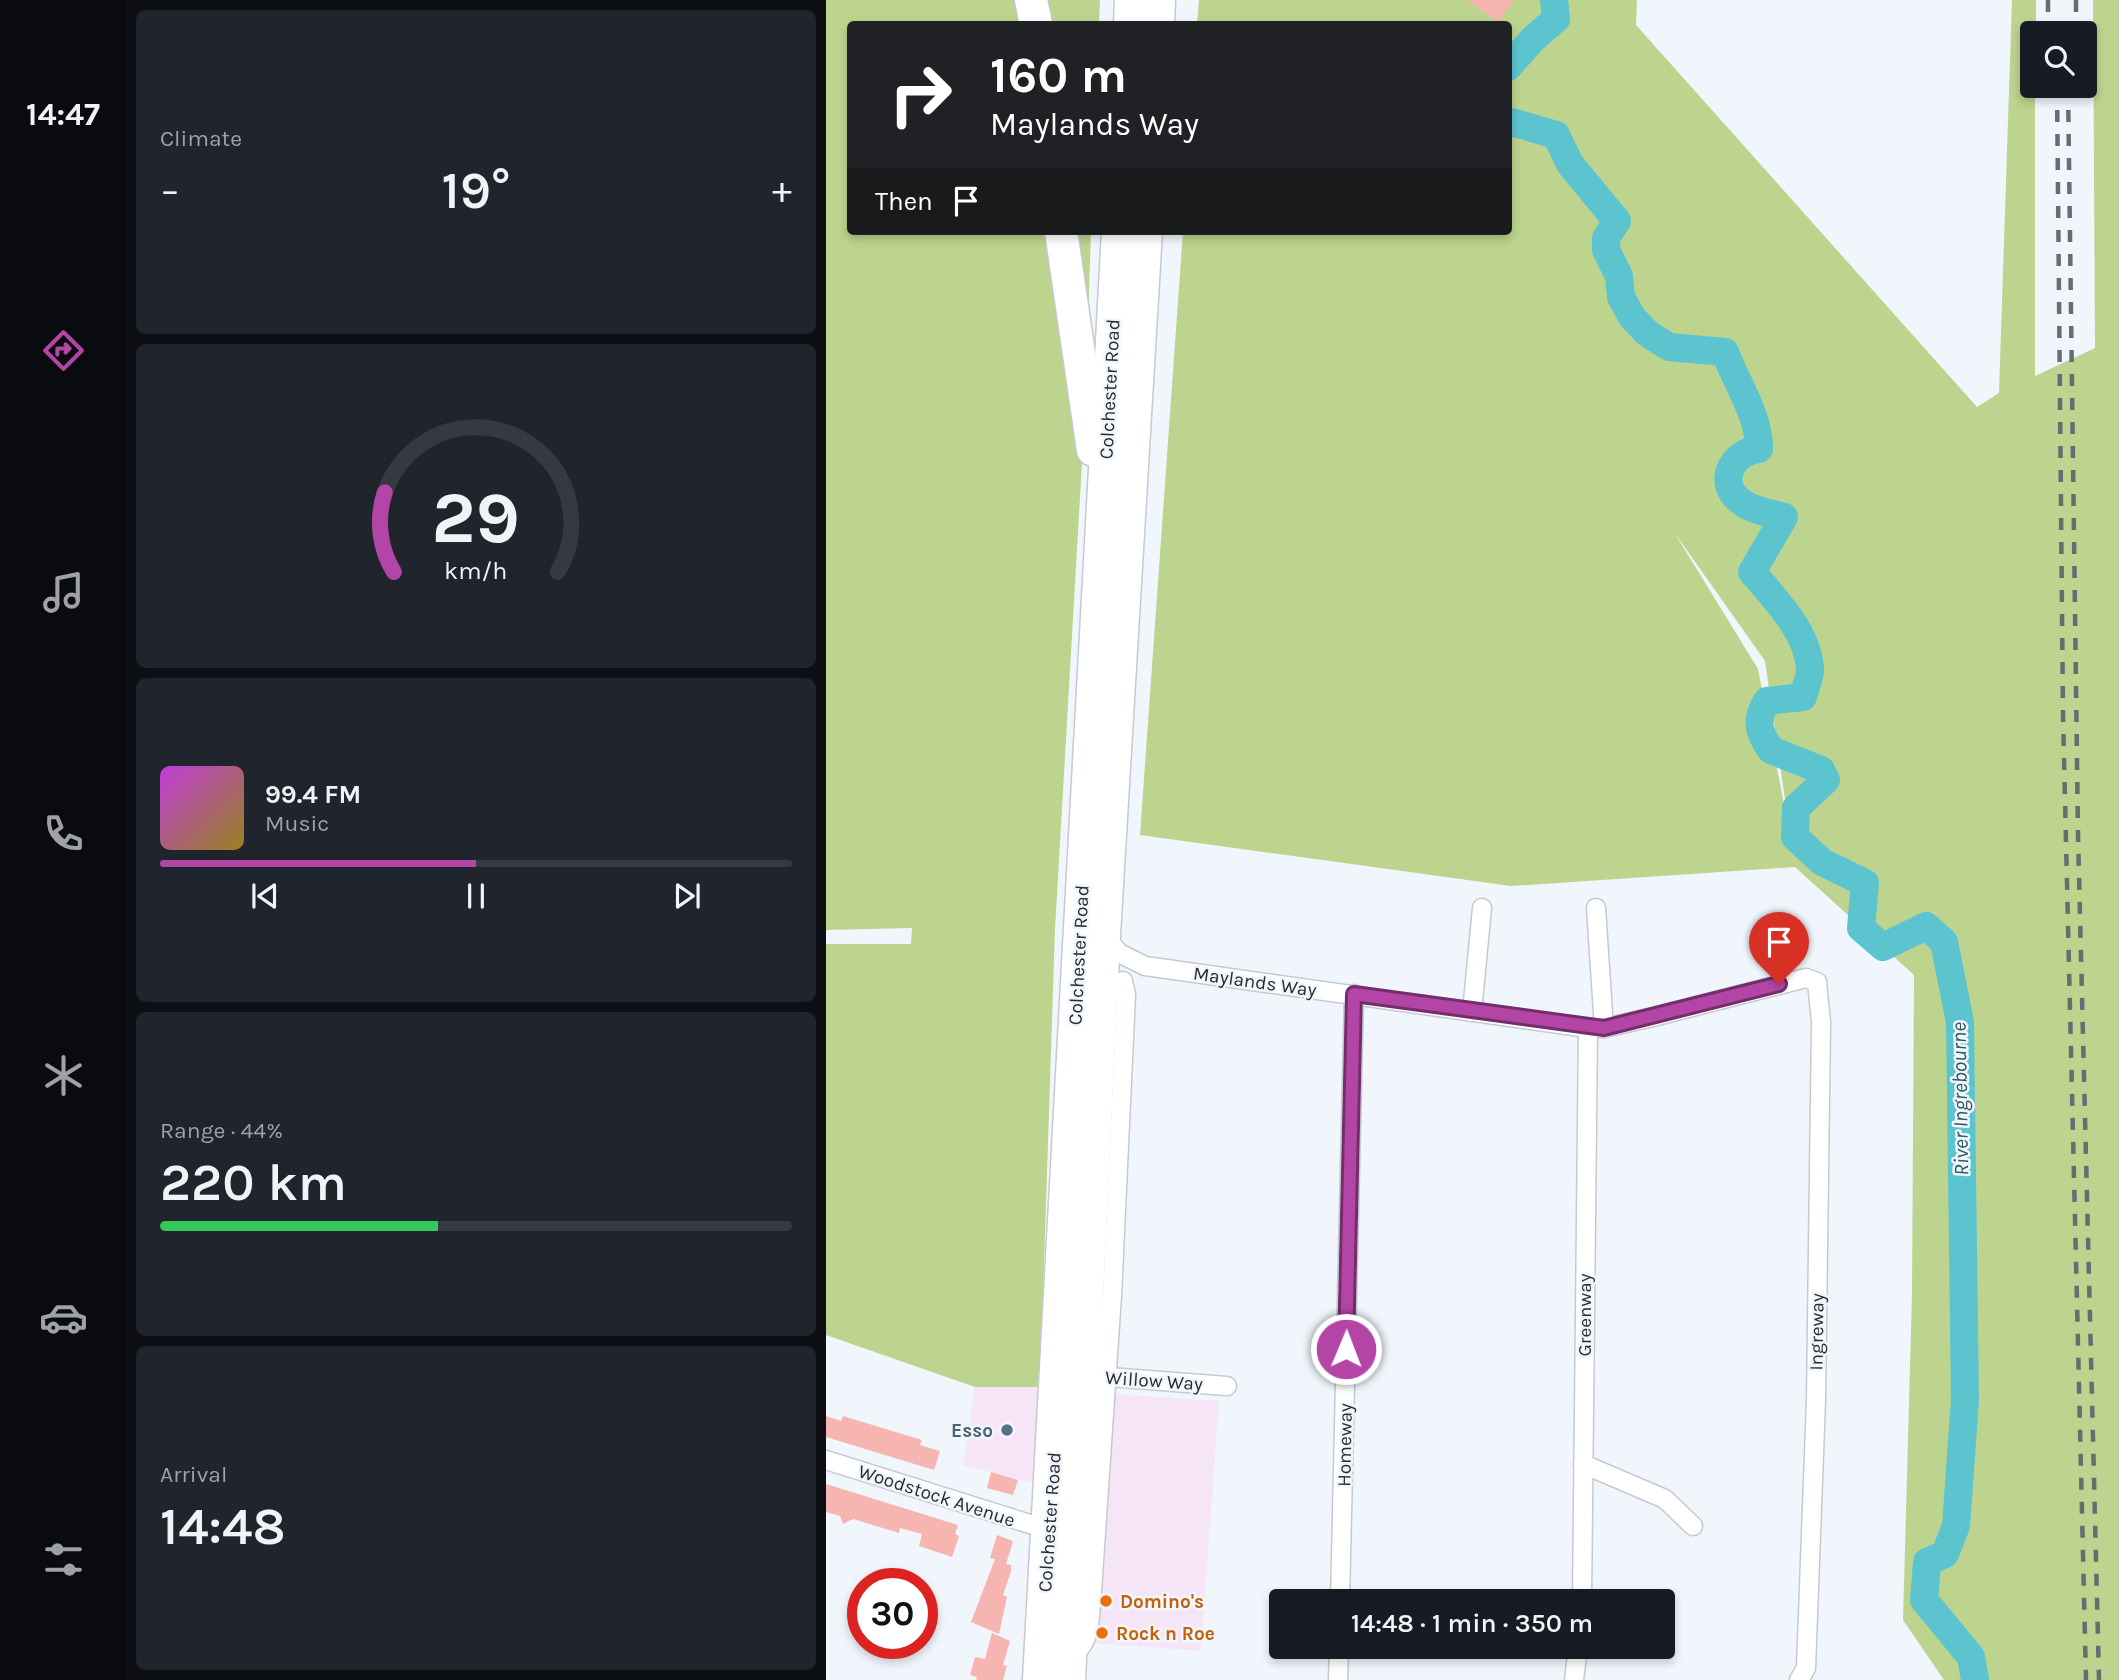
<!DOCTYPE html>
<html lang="en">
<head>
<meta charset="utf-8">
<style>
	:root { --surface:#171b24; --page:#20242c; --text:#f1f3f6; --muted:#9ea1a6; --line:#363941; --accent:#b245a5 }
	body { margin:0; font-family:Karla,sans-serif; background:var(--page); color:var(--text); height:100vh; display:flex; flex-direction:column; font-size:26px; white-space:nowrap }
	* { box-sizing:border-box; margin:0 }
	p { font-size:23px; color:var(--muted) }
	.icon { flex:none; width:38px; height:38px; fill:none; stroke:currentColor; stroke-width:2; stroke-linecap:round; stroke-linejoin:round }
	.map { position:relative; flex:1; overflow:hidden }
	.side { display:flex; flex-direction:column; gap:10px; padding:10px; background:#0d0f14; width:700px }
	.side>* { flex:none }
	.guide { position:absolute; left:21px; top:21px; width:665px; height:214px; border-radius:7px; box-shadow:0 4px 10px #0003; background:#202124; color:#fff; overflow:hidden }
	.controls { position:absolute; left:1194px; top:21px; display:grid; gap:14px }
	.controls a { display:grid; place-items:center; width:77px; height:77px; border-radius:7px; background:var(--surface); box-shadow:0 4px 10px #0003; font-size:35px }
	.speed { position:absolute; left:21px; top:1568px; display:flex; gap:14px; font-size:35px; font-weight:700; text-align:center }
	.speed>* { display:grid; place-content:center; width:91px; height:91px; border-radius:50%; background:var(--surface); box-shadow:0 4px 10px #0003; line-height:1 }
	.speed .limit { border:10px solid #d22; background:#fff; color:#111 }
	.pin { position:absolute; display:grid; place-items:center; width:60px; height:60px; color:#fff; margin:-72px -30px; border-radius:50% 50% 50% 0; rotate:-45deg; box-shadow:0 0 7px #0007 }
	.pin .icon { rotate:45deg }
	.me { position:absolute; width:77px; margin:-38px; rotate:1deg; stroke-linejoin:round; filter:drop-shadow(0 0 5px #0008) }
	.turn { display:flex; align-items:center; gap:24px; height:147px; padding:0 28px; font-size:32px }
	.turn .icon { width:91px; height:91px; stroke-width:2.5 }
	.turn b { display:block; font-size:49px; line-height:60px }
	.then { display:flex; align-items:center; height:66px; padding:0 28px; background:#0003; gap:14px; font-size:26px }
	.big { font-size:52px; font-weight:600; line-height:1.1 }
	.side .card { flex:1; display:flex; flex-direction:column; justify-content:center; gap:10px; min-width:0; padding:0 24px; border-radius:10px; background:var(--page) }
	.side .dial { align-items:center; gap:0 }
	.dial svg { height:182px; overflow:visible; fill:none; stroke:var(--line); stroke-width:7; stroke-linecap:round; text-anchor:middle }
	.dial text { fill:var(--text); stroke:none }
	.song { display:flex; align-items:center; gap:21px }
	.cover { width:84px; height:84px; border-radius:10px; background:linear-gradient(135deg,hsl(290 70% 55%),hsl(50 70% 35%)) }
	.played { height:7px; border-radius:4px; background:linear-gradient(90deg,var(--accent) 50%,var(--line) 50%) }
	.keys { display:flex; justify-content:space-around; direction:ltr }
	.heat { display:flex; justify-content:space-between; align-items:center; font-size:38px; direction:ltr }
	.charge { height:10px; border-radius:5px; background:linear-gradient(90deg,#34c759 44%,var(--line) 0) }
	.trip { position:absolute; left:443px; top:1589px; width:406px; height:70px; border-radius:7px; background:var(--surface); box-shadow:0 4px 10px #0003; font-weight:600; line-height:70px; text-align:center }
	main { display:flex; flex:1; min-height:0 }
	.dock { display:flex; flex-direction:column; width:126px; justify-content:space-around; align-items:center; background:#090b0e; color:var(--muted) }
	.dock .icon { width:49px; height:49px }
	.dock .on { color:var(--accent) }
	.dock b { font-size:32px; color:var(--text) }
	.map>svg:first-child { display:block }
</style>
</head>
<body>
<main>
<nav class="dock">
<b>14:47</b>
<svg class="icon on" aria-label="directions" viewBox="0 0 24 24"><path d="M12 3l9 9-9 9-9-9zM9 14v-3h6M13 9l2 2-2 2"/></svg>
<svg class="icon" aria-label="music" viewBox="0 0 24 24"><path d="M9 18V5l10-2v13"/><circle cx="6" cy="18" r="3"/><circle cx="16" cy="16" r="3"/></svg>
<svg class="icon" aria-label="phone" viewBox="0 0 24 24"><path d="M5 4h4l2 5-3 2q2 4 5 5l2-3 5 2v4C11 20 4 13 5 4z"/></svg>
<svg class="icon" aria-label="climate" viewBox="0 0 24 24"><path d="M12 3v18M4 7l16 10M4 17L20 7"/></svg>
<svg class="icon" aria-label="car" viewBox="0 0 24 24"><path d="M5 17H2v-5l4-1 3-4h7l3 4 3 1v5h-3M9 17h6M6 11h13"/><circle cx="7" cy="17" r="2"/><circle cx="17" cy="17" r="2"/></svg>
<svg class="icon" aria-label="filters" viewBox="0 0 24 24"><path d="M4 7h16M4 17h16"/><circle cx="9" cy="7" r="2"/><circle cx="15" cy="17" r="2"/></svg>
</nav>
<section class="side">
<div class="card"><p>Climate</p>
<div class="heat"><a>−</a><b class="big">19°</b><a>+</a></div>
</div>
<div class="card dial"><svg viewBox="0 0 100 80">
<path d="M14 69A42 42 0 1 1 86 69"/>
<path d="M14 69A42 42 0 0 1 10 34" stroke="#b245a5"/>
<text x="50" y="56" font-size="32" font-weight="700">29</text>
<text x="50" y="72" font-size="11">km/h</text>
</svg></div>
<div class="card">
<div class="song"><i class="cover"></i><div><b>99.4 FM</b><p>Music</p></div></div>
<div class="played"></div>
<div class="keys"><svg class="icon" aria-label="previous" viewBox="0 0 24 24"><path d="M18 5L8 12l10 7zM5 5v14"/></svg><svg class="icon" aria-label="pause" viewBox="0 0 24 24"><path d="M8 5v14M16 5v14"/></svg><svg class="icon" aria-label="next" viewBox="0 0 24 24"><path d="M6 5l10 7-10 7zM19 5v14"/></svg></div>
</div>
<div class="card"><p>Range · 44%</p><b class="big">220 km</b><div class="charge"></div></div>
<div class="card"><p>Arrival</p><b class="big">14:48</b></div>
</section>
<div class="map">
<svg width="1293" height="1680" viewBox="0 0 1293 1680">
	<rect width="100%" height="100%" fill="#f0f6fc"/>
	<!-- commercial -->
	<g fill="#f5e5f7">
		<path d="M 149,1387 L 214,1387 L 207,1483 L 137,1465 Z"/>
		<path d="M 285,1394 L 393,1401 L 375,1651 L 268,1643 Z"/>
	</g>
	<!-- green -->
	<g fill="#bdd48e" fill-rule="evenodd">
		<path d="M 0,0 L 274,0 L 273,24 L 24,24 L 24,231 L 265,231 L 259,411 L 229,929 L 214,1387 L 149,1387 L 0,1335 L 0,944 L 85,944 L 86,928 L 0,930 Z"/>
		<path d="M 373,0 L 811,0 L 810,25 L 1151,407 L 1173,393 L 1186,0 L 1210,0 L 1210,33 L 1206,33 L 1206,86 L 1209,86 L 1209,376 L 1269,348 L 1267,0 L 1293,0 L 1293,1680 L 1118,1680 L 1077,1620 L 1086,1293 L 1088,975 L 969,867 L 685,886 L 314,835 L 357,231 L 682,231 L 682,24 L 371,24 ZM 848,532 L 939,661 L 965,841 L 932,669 Z"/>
	</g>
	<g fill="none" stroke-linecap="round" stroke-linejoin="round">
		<!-- river -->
		<g stroke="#5bc4cf" stroke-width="28">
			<path d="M 682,67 L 707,39 L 730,19 L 728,0"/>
			<path d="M 682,121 L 730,135 L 744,164 L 791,221 L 780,238 L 780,250 L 793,276 L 795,297 L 806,317 L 821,333 L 843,347 L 899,352 C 911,385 933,414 933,449 C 905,452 889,485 917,503 C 928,511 945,513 958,517 L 926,572 C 949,599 983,633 984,670 C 984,678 979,688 977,697 L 941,701 C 929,720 932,732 945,750 L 995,770 L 1000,780 L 970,808 L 969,837 L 996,862 L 1039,883 L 1035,928 L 1057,947 L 1100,926 L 1118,942 L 1134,1022 L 1139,1400 L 1130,1526 L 1119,1554 L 1101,1562 L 1098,1600 L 1145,1657 L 1149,1680"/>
		</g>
	</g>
	<!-- building -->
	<g fill="#f7b5b2">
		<path d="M 641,0 L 688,0 L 673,22 Z"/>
		<path d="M 0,1416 L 15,1421 L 17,1416 L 96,1440 L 94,1445 L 114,1451 L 108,1470 L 0,1437 Z"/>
		<path d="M 165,1472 L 192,1480 L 187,1495 L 161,1488 Z"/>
		<path d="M 0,1484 L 132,1525 L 129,1534 L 133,1536 L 126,1557 L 93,1546 L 96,1534 L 74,1528 L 73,1533 L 27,1519 L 17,1524 L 14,1516 L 0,1512 Z"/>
		<path d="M 171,1535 L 187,1541 L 180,1564 L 185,1565 L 185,1571 L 177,1595 L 181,1597 L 173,1634 L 145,1622 L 169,1559 L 164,1558 Z"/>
		<path d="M 166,1633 L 184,1641 L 177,1665 L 181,1666 L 177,1680 L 150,1680 L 151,1677 L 144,1675 L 149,1657 L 159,1659 Z"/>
	</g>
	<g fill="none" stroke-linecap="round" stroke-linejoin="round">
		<!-- street casing -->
		<g stroke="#c5cad1" stroke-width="21">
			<g id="street">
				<path d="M 770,908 L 778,1028"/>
				<path d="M 278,935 L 293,953 L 319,966 L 762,1028 L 778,1028 L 827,1017 L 980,978 L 991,982 L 995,1022 L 990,1400 L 980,1668 L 973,1680"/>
				<path d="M 646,1012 L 656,908"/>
				<path d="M 270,1376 L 401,1386"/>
				<path d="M 0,1460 L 223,1530"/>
				<path d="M 757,1464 L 839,1499 L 867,1526"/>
				<path d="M 514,1601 L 528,994"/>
				<path d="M 756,1601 L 762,1028"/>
				<path d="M 246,1655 C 264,1643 263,1625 265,1606 L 286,1296 L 300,995 L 297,981"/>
				<path d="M 512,1680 L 513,1647"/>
				<path d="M 748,1680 L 752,1647"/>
			</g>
		</g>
		<!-- highway casing -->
		<g stroke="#c5cad1" stroke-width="35">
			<g id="highway">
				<path d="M 205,0 L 210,24"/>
				<path d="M 304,24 L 305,0"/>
				<path d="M 332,24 L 333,0"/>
				<path d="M 235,231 L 267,450"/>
				<path d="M 213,1680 L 292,231"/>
				<path d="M 243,1680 L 278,935 L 320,231"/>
			</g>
		</g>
		<!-- street -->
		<use href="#street" stroke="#fff" stroke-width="18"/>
		<!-- highway -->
		<use href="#highway" stroke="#fff" stroke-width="32"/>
		<!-- rail -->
		<g stroke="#686b6f" stroke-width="4.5" stroke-dasharray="12 12" stroke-linecap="butt">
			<path d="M 1222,0 L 1222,33"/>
			<path d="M 1250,0 L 1250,33"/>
			<path d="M 1231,86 L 1237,715 L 1260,1680"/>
			<path d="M 1242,86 L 1252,835 L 1273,1680"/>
		</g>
	</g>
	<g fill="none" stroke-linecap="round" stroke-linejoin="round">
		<!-- route casing -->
		<g stroke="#742d6b" stroke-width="18">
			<path id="route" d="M 520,1349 L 528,994 L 778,1028 L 953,984"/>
		</g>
		<!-- route -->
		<use href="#route" stroke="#b245a5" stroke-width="12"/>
	</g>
	<!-- markers -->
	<circle fill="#5c6f8a" stroke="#f0f6fc" stroke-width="2.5" cx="181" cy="1430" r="7"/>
	<g fill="#e8710a" stroke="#f0f6fc" stroke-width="2.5">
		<circle cx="280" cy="1601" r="7"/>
		<circle cx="276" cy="1633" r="7"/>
	</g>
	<g text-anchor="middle" stroke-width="5" stroke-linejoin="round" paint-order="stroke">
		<!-- street labels -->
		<g font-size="19" fill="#292b2e" stroke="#f0f6fc">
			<text transform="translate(283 389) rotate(-87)" y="7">Colchester Road</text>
			<text transform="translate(252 955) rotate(-87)" y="7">Colchester Road</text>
			<text transform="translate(429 981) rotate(8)" y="7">Maylands Way</text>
			<text transform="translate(758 1315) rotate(-90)" y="7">Greenway</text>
			<text transform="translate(990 1332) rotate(-89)" y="7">Ingreway</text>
			<text transform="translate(328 1380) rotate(4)" y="7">Willow Way</text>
			<text transform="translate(518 1445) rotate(-89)" y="7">Homeway</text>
			<text transform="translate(111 1495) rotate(18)" y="7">Woodstock Avenue</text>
			<text transform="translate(223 1522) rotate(-86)" y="7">Colchester Road</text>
		</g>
		<!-- service labels -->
		<g font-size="19" font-weight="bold" fill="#4e5e75" stroke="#f0f6fc" text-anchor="end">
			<text x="167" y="1437">Esso</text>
		</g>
		<!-- food labels -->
		<g font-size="19" font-weight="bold" fill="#c56008" stroke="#f0f6fc" text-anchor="start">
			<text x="294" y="1608">Domino's</text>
			<text x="290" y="1640">Rock n Roe</text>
		</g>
		<!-- water labels -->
		<g font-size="21" font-style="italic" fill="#2b5a5e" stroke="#f0f6fc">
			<text transform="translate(1134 1099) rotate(-91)" y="7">River Ingrebourne</text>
		</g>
	</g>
</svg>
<div class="controls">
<a><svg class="icon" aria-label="search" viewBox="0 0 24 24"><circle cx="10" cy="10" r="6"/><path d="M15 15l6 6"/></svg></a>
</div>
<div class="speed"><div class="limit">30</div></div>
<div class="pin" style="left:953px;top:984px;background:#d93025"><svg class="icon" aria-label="arrive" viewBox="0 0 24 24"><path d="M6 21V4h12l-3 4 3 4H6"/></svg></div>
<svg class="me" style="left:520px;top:1349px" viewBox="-20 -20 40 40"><circle r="17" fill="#b245a5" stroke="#fff" stroke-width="3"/><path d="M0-11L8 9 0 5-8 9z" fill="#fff"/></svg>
<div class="trip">14:48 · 1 min · 350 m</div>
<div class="guide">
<div class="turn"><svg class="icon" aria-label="right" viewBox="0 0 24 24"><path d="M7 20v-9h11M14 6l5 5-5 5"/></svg><div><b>160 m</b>Maylands Way</div></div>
<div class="then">Then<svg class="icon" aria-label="arrive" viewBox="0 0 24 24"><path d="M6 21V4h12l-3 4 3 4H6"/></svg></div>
</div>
</div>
</main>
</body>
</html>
